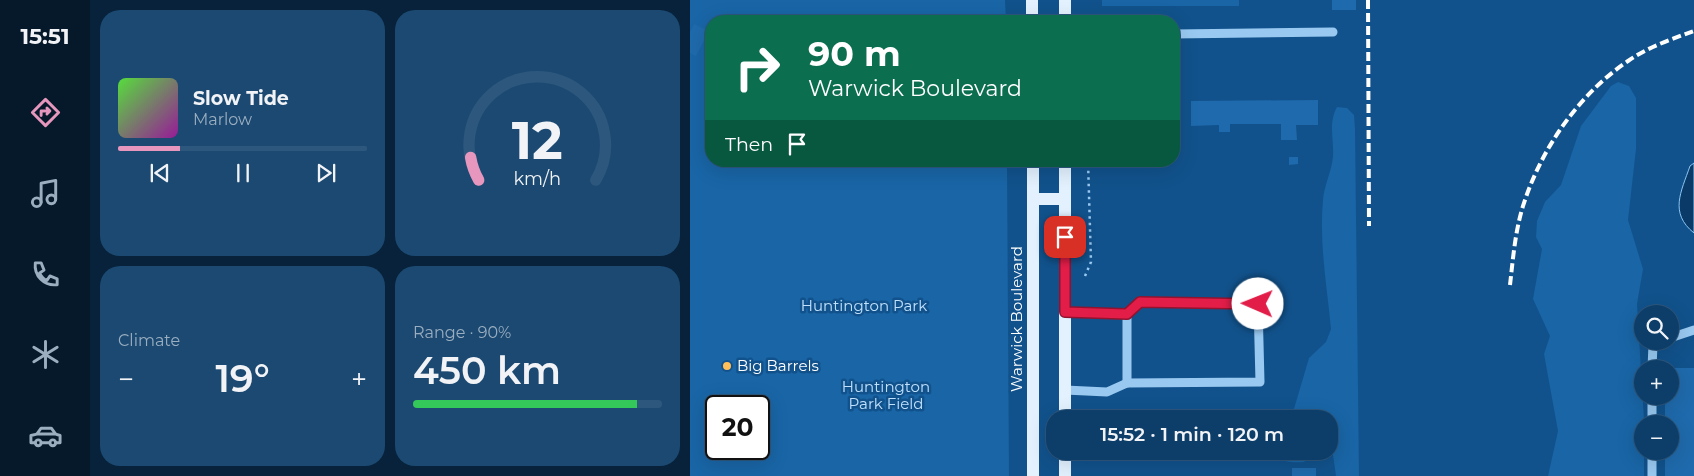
<!DOCTYPE html>
<html lang="en">
<head>
<meta charset="utf-8">
<style>
	:root { --surface:#0d3e69; --page:#1b4971; --text:#f1f3f6; --muted:#9aaec0; --line:#2d577d; --accent:#e797bd }
	body { margin:0; font-family:Montserrat,sans-serif; background:var(--page); color:var(--text); height:100vh; display:flex; flex-direction:column; font-size:19px; white-space:nowrap }
	* { box-sizing:border-box; margin:0 }
	p { font-size:16px; color:var(--muted) }
	.icon { flex:none; width:28px; height:28px; fill:none; stroke:currentColor; stroke-width:2; stroke-linecap:round; stroke-linejoin:round }
	.map { position:relative; flex:1; overflow:hidden }
	.panel { display:flex; flex-direction:column; gap:10px; padding:10px; background:#07223a; width:600px }
	.panel>* { flex:none }
	.guide { position:absolute; left:15px; top:15px; width:475px; height:152px; border-radius:20px; box-shadow:0 5px 20px #0002,0 0 0 1px var(--line); background:#0b6e4f; color:#fff; overflow:hidden }
	.controls { position:absolute; left:944px; top:305px; display:grid; gap:10px }
	.controls a { display:grid; place-items:center; width:45px; height:45px; border-radius:50%; background:var(--surface); box-shadow:0 5px 20px #0002,0 0 0 1px var(--line); font-size:25px }
	.speed { position:absolute; left:15px; top:395px; display:flex; gap:10px; font-size:25px; font-weight:700; text-align:center }
	.speed>* { display:grid; place-content:center; width:65px; height:65px; border-radius:50%; background:var(--surface); box-shadow:0 5px 20px #0002,0 0 0 1px var(--line); line-height:1 }
	.speed .limit { border:2px solid #111; border-radius:8px; background:#fff; color:#111 }
	.pin { position:absolute; display:grid; place-items:center; width:42px; height:42px; color:#fff; margin:-21px; border-radius:10px; box-shadow:0 2px 8px #0006 }
	.me { position:absolute; width:55px; margin:-28px; rotate:271deg; stroke-linejoin:round; filter:drop-shadow(0 0 4px #0008) }
	.turn { display:flex; align-items:center; gap:18px; height:105px; padding:0 20px; font-size:22px }
	.turn .icon { width:65px; height:65px; stroke-width:2.5 }
	.turn b { display:block; font-size:35px; line-height:42px }
	.then { display:flex; align-items:center; height:48px; padding:0 20px; background:#0003; gap:10px; font-size:19px }
	.big { font-size:38px; font-weight:600; line-height:1.1 }
	.panel .tile { flex:1; display:flex; flex-direction:column; justify-content:center; gap:8px; min-width:0; padding:0 18px; border-radius:20px; background:var(--page) }
	.panel .dial { align-items:center; gap:0 }
	.dial svg { height:130px; overflow:visible; fill:none; stroke:var(--line); stroke-width:7; stroke-linecap:round; text-anchor:middle }
	.dial text { fill:var(--text); stroke:none }
	.song { display:flex; align-items:center; gap:15px }
	.cover { width:60px; height:60px; border-radius:8px; background:linear-gradient(135deg,hsl(110 70% 55%),hsl(300 70% 35%)) }
	.played { height:5px; border-radius:2px; background:linear-gradient(90deg,var(--accent) 25%,var(--line) 25%) }
	.keys { display:flex; justify-content:space-around; direction:ltr }
	.heat { display:flex; justify-content:space-between; align-items:center; font-size:28px; direction:ltr }
	.charge { height:8px; border-radius:4px; background:linear-gradient(90deg,#34c759 90%,var(--line) 0) }
	.panel .tiles { flex:1; display:grid; gap:10px; grid-template-columns:repeat(2,1fr) }
	.trip { position:absolute; left:356px; top:410px; width:292px; height:50px; border-radius:20px; background:var(--surface); box-shadow:0 5px 20px #0002,0 0 0 1px var(--line); font-weight:600; line-height:50px; text-align:center }
	main { display:flex; flex:1; min-height:0 }
	.tabs { display:flex; flex-direction:column; width:90px; justify-content:space-around; align-items:center; background:#05192a; color:var(--muted) }
	.tabs .icon { width:35px; height:35px }
	.tabs .active { color:var(--accent) }
	.tabs b { font-size:22px; color:var(--text) }
	.map>svg:first-child { display:block }
</style>
</head>
<body>
<main>
<nav class="tabs">
<b>15:51</b>
<svg class="icon active" aria-label="directions" viewBox="0 0 24 24"><path d="M12 3l9 9-9 9-9-9zM9 14v-3h6M13 9l2 2-2 2"/></svg>
<svg class="icon" aria-label="music" viewBox="0 0 24 24"><path d="M9 18V5l10-2v13"/><circle cx="6" cy="18" r="3"/><circle cx="16" cy="16" r="3"/></svg>
<svg class="icon" aria-label="phone" viewBox="0 0 24 24"><path d="M5 4h4l2 5-3 2q2 4 5 5l2-3 5 2v4C11 20 4 13 5 4z"/></svg>
<svg class="icon" aria-label="climate" viewBox="0 0 24 24"><path d="M12 3v18M4 7l16 10M4 17L20 7"/></svg>
<svg class="icon" aria-label="car" viewBox="0 0 24 24"><path d="M5 17H2v-5l4-1 3-4h7l3 4 3 1v5h-3M9 17h6M6 11h13"/><circle cx="7" cy="17" r="2"/><circle cx="17" cy="17" r="2"/></svg>
</nav>
<section class="panel">
<div class="tiles">
<div class="tile">
<div class="song"><i class="cover"></i><div><b>Slow Tide</b><p>Marlow</p></div></div>
<div class="played"></div>
<div class="keys"><svg class="icon" aria-label="previous" viewBox="0 0 24 24"><path d="M18 5L8 12l10 7zM5 5v14"/></svg><svg class="icon" aria-label="pause" viewBox="0 0 24 24"><path d="M8 5v14M16 5v14"/></svg><svg class="icon" aria-label="next" viewBox="0 0 24 24"><path d="M6 5l10 7-10 7zM19 5v14"/></svg></div>
</div>
<div class="tile dial"><svg viewBox="0 0 100 80">
<path d="M14 69A42 42 0 1 1 86 69"/>
<path d="M14 69A42 42 0 0 1 9 55" stroke="#e797bd"/>
<text x="50" y="56" font-size="32" font-weight="700">12</text>
<text x="50" y="72" font-size="11">km/h</text>
</svg></div>
<div class="tile"><p>Climate</p>
<div class="heat"><a>−</a><b class="big">19°</b><a>+</a></div>
</div>
<div class="tile"><p>Range · 90%</p><b class="big">450 km</b><div class="charge"></div></div>
</div>
</section>
<div class="map">
<svg width="1004" height="476" viewBox="0 0 1004 476">
	<rect width="100%" height="100%" fill="#11528c"/>
	<!-- green -->
	<g fill="#1965a6" fill-rule="evenodd">
		<path d="M 0,0 L 315,0 L 316,21 L 21,21 L 21,161 L 317,161 L 319,476 L 0,476 ZM 26,406 L 69,406 L 69,449 L 26,449 Z"/>
		<rect x="412" y="0" width="137" height="6"/>
		<path d="M 928,82 L 939,86 L 946,98 L 946,149 L 938,220 L 953,269 L 947,304 L 954,420 L 954,476 L 858,476 L 868,431 L 854,354 L 860,336 L 843,299 L 852,249 L 846,237 L 847,221 L 855,202 L 871,185 L 891,126 L 921,86 Z"/>
		<path d="M 647,107 L 657,108 L 664,115 L 665,129 L 669,476 L 646,476 L 643,455 L 637,451 L 640,451 L 640,419 L 601,419 L 619,358 L 636,342 L 641,329 C 637,286 629,244 633,200 C 634,185 642,171 643,156 C 644,138 638,124 647,107 Z"/>
		<path d="M 580,451 L 625,451 L 614,462 C 601,463 588,462 580,451 Z"/>
	</g>
	<!-- water -->
	<path fill="#0a3b68" stroke="#8ac5f5" d="M 1004,163 L 1004,233 C 979,213 991,192 1000,166 Z"/>
	<!-- building -->
	<g fill="#1f6aac">
		<rect x="642" y="0" width="24" height="10"/>
		<path d="M 4,24 L 19,31 L 6,56 L 0,53 L 0,32 Z"/>
		<path d="M 628,100 L 628,125 L 606,125 L 607,140 L 591,140 L 591,124 L 540,124 L 540,132 L 529,132 L 529,125 L 501,126 L 501,101 Z"/>
		<path d="M 599,157 L 608,157 L 608,164 L 599,165 Z"/>
		<path d="M 980,368 L 1004,368 L 1004,476 L 975,476 L 975,451 L 980,451 L 980,424 L 975,424 L 975,396 L 980,396 Z"/>
		<rect x="602" y="468" width="24" height="8"/>
	</g>
	<g fill="none" stroke-linecap="round" stroke-linejoin="round">
		<!-- path -->
		<path stroke="#99c9f1" stroke-width="2.5" stroke-dasharray="2.5 4" stroke-linecap="butt" d="M 395,276 L 401,262 L 398,161"/>
		<!-- minor -->
		<g stroke="#99c9f1" stroke-width="9">
			<path d="M 484,34 L 643,32"/>
			<path d="M 375,312 L 437,314 L 437,383"/>
			<path d="M 980,338 L 1004,330"/>
			<path d="M 962,369 L 963,344 L 971,341"/>
			<path d="M 375,390 L 417,392 L 437,383 L 570,382 L 568,304 L 450,302 L 437,314"/>
			<path d="M 962,424 L 962,396"/>
			<path d="M 962,476 L 962,451"/>
		</g>
		<!-- major -->
		<g stroke="#e3f1ff" stroke-width="12">
			<path d="M 342,0 L 342,21"/>
			<path d="M 375,0 L 375,21"/>
			<path d="M 343,161 L 343,476"/>
			<path d="M 375,161 L 375,419"/>
			<path d="M 343,199 L 375,199"/>
			<path d="M 375,451 L 375,476"/>
		</g>
		<!-- rail -->
		<g stroke="#fff" stroke-width="4" stroke-dasharray="9 4" stroke-linecap="butt">
			<path d="M 678,0 L 679,226"/>
			<path d="M 820,285 C 823,259 825,232 833,206 C 851,149 888,95 938,61 C 958,47 982,39 1004,31"/>
		</g>
	</g>
	<g fill="none" stroke-linecap="round" stroke-linejoin="round">
		<!-- route casing -->
		<g stroke="#92132f" stroke-width="12">
			<path id="route" d="M 375,237 L 375,312 L 437,314 L 450,302 L 568,304"/>
		</g>
		<!-- route -->
		<use href="#route" stroke="#e11d48" stroke-width="9"/>
	</g>
	<!-- markers -->
	<circle fill="#ffc059" stroke="#11528c" stroke-width="2" cx="37" cy="366" r="5"/>
	<g text-anchor="middle" stroke-width="5" stroke-linejoin="round" paint-order="stroke">
		<!-- park labels -->
		<g font-size="15" fill="#c0e1fd" stroke="#11528c">
			<text x="174" y="311">Huntington Park</text>
			<text x="196" y="392">Huntington<tspan x="196" dy="17">Park Field</tspan></text>
		</g>
		<!-- street labels -->
		<g font-size="15" fill="#fff" stroke="#11528c">
			<text transform="translate(327 319) rotate(-90)" y="5">Warwick Boulevard</text>
		</g>
		<!-- poi labels -->
		<g font-size="15" fill="#fff" stroke="#11528c" text-anchor="start">
			<text x="47" y="371">Big Barrels</text>
		</g>
	</g>
</svg>
<div class="controls">
<a><svg class="icon" aria-label="search" viewBox="0 0 24 24"><circle cx="10" cy="10" r="6"/><path d="M15 15l6 6"/></svg></a>
<a>+</a>
<a>−</a>
</div>
<div class="speed"><div class="limit">20</div></div>
<div class="pin" style="left:375px;top:237px;background:#d93025"><svg class="icon" aria-label="arrive" viewBox="0 0 24 24"><path d="M6 21V4h12l-3 4 3 4H6"/></svg></div>
<svg class="me" style="left:568px;top:304px" viewBox="-20 -20 40 40"><circle r="19" fill="#fff"/><path d="M0-13L10 11 0 6-10 11z" fill="#e11d48"/></svg>
<div class="trip">15:52 · 1 min · 120 m</div>
<div class="guide">
<div class="turn"><svg class="icon" aria-label="right" viewBox="0 0 24 24"><path d="M7 20v-9h11M14 6l5 5-5 5"/></svg><div><b>90 m</b>Warwick Boulevard</div></div>
<div class="then">Then<svg class="icon" aria-label="arrive" viewBox="0 0 24 24"><path d="M6 21V4h12l-3 4 3 4H6"/></svg></div>
</div>
</div>
</main>
</body>
</html>
